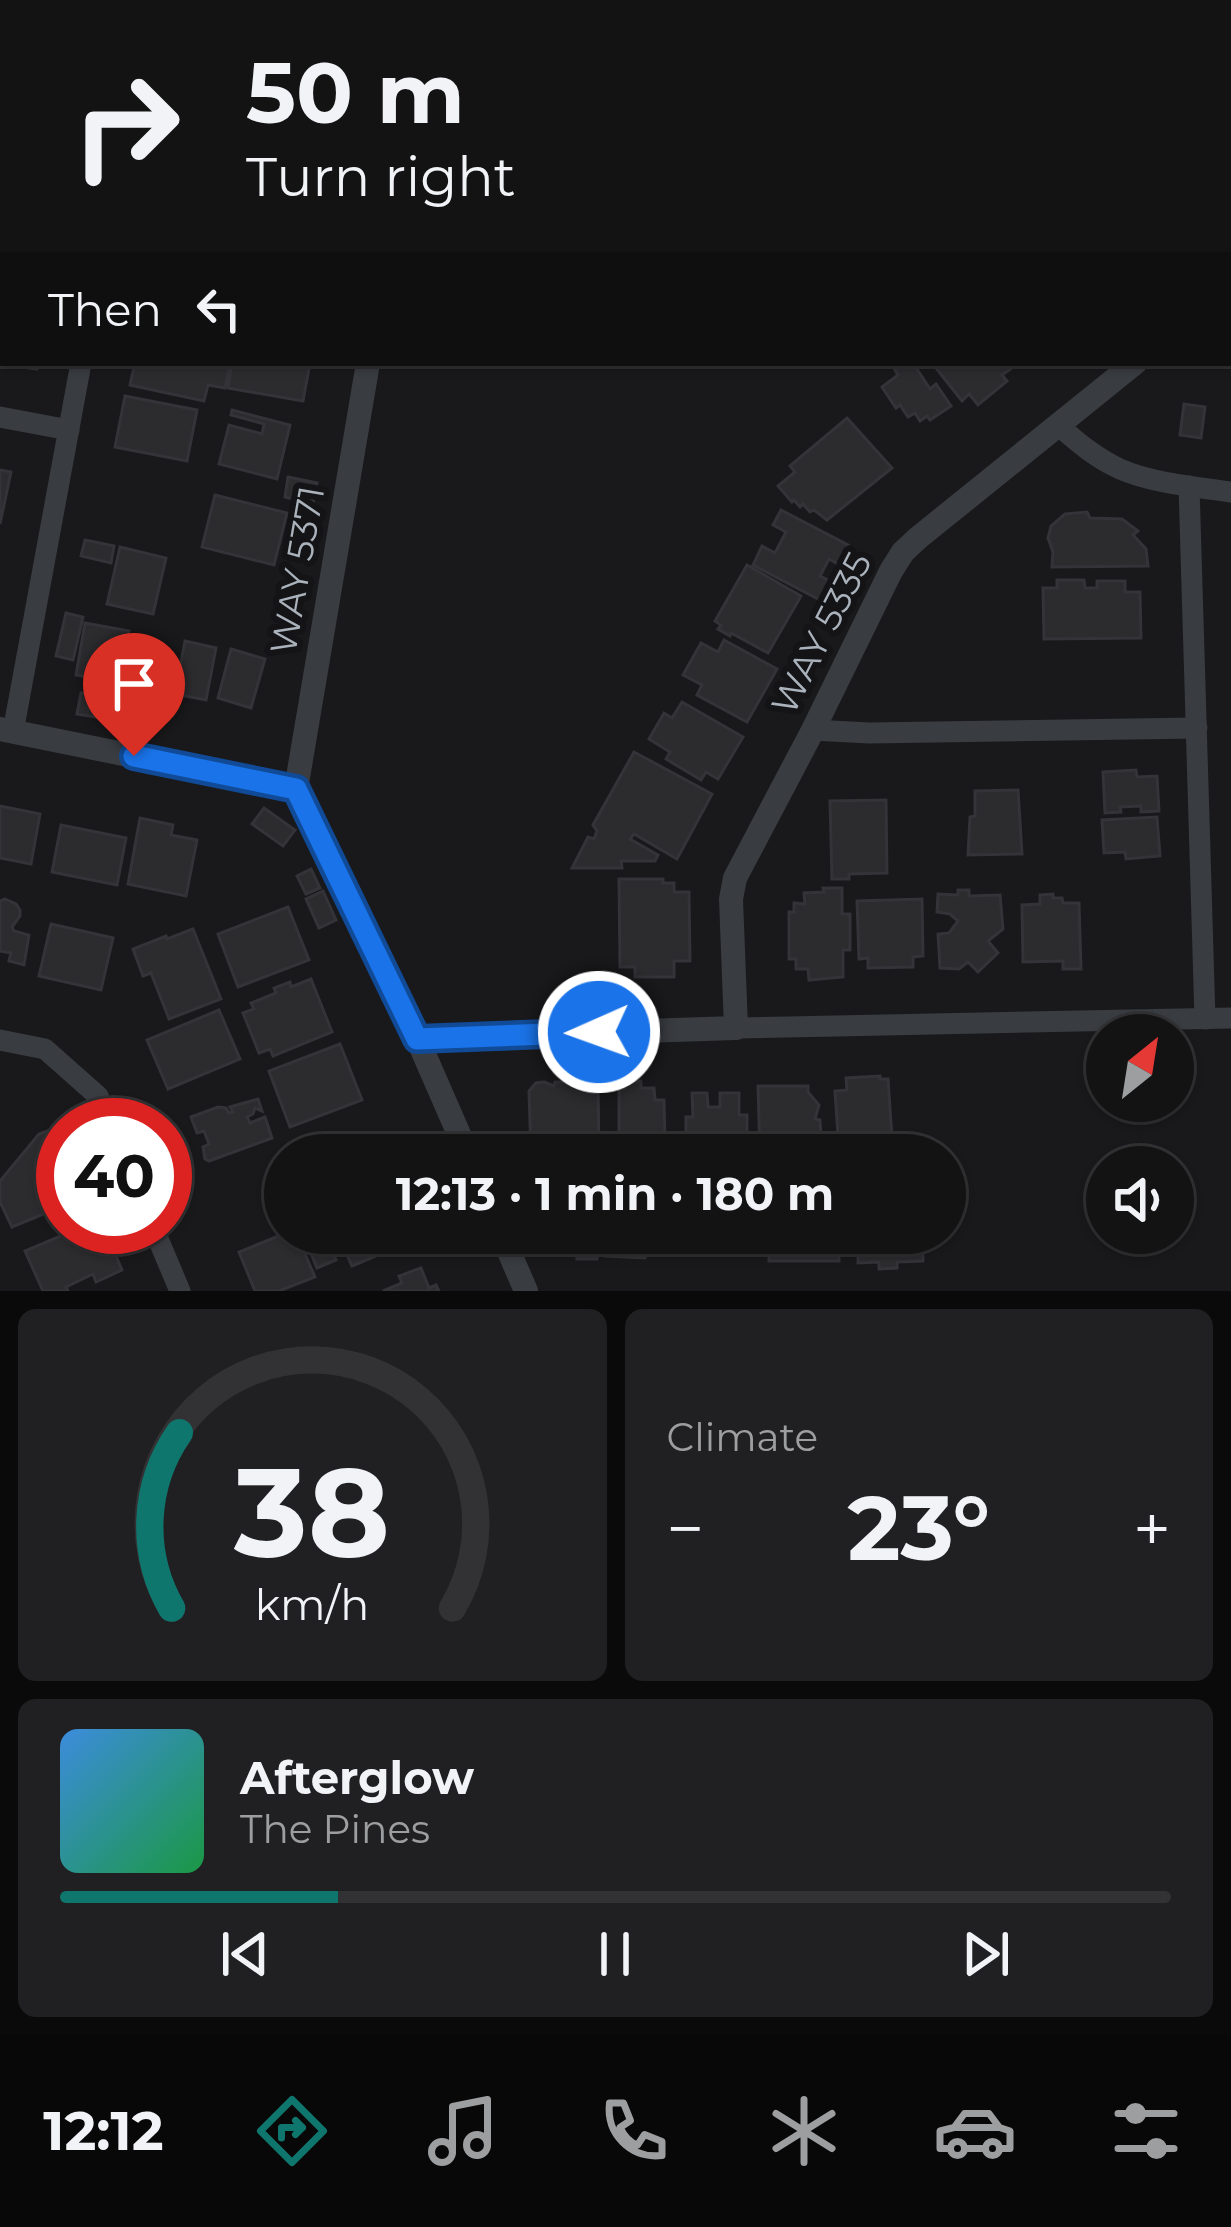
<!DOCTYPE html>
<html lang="en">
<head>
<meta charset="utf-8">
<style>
	:root { --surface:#131314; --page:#202022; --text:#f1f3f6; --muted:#9d9ea0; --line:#323234; --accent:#0f766e }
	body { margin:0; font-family:Montserrat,sans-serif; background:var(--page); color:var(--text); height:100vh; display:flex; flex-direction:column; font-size:45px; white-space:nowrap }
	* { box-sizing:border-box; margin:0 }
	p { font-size:39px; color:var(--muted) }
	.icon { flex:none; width:66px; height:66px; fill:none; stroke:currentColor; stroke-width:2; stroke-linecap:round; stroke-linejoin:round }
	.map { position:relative; height:1291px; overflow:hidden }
	.panel { display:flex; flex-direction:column; gap:18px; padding:18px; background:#0a0a0b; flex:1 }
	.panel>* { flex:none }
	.hud { position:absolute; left:0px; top:0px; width:1233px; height:366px; box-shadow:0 3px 9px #0004,0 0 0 3px var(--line); background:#131314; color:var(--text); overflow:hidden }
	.needle { width:78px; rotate:30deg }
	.fabs { position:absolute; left:1086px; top:1014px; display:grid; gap:24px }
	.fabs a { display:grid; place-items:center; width:108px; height:108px; border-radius:50%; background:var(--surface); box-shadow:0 3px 9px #0004,0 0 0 3px var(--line); font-size:60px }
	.speed { position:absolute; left:36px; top:1098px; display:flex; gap:24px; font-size:60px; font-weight:700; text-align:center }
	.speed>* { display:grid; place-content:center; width:156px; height:156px; border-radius:50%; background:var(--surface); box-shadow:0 3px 9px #0004,0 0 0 3px var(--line); line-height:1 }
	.speed .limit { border:18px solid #d22; background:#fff; color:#111 }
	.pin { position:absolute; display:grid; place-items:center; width:102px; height:102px; color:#fff; margin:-123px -51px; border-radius:50% 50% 50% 0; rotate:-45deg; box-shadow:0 0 12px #0007 }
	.pin .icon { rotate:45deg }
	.me { position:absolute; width:132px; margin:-66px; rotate:268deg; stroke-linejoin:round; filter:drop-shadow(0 0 9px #0008) }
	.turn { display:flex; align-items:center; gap:42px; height:252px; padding:0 48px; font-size:54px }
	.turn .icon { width:156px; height:156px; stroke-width:2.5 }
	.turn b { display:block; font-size:84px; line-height:102px }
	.then { display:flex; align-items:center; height:114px; padding:0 48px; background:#0003; gap:24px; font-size:45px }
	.big { font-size:90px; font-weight:700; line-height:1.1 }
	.panel .widget { flex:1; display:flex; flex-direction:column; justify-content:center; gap:18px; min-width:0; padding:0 42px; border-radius:18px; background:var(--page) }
	.panel .dial { align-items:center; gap:0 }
	.dial svg { height:312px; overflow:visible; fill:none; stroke:var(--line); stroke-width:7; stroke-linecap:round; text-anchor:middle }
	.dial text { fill:var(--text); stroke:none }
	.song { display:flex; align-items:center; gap:36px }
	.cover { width:144px; height:144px; border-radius:18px; background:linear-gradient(135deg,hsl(210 70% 55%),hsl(140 70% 35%)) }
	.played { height:12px; border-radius:6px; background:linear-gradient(90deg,var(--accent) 25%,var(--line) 25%) }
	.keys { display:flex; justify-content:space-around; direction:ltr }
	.heat { display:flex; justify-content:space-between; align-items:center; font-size:66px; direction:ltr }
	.panel .tiles { flex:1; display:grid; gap:18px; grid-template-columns:1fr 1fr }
	.widget:last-child { grid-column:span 2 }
	.trip { position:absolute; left:264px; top:1134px; width:702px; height:120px; border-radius:60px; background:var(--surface); box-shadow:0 3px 9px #0004,0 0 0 3px var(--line); font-weight:700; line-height:120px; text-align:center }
	.menu { display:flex; height:192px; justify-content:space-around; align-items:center; background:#080808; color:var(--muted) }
	.menu .icon { width:84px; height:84px }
	.menu .current { color:var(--accent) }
	.menu b { font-size:54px; color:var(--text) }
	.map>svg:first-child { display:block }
</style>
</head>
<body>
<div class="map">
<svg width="1231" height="1291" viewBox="0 0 1231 1291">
	<rect width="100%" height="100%" fill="#19191b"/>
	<!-- building -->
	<g fill="#2c2c2f" stroke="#333338" stroke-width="3">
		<path d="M 0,284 L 3,285 L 3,363 L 38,363 L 37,369 L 0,364 Z"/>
		<path d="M 135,363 L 230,363 L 225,388 L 208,385 L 204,401 L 130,385 Z"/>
		<path d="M 232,363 L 310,363 L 303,401 L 228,388 Z"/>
		<path d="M 906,363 L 913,363 L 930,389 L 936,384 L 951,406 L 930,420 L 927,416 L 920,421 L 915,413 L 908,417 L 900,405 L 896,408 L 882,387 L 898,375 L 895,370 Z"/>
		<path d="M 932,363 L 1008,363 L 1012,368 L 1002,375 L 1007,381 L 978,405 L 969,394 L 962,401 Z"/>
		<path d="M 125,396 L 197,410 L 187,461 L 115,447 Z"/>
		<path d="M 1184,404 L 1205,407 L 1201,438 L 1180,435 Z"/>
		<path d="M 232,410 L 290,425 L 277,479 L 219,464 L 229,425 L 262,434 L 264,424 L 231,415 Z"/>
		<path d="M 847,418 L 892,468 L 827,520 L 814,510 L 810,512 L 803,504 L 800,507 L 794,500 L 792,502 L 778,486 L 795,472 L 790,466 Z"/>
		<path d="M 0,470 L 11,472 L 0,524 Z"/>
		<path d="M 288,477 L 317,483 L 313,503 L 285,497 Z"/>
		<path d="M 215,495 L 287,513 L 274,565 L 202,547 Z"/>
		<path d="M 781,510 L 848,545 L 838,564 L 829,559 L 820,576 L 830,581 L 820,600 L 753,565 L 762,546 L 775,553 L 786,532 L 773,525 Z"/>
		<path d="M 1087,512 L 1090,518 L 1122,519 L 1138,531 L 1133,535 L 1146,549 L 1148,566 L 1052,567 L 1053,552 L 1048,538 L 1051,526 L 1065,514 Z"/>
		<path d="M 85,540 L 114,546 L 111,563 L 81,556 Z"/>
		<path d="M 120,547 L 166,558 L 153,614 L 107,604 Z"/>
		<path d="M 747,565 L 801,596 L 768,653 L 731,633 L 730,636 L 718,629 L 721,625 L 715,621 Z"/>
		<path d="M 1057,580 L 1084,580 L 1085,588 L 1097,588 L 1097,581 L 1125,581 L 1125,592 L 1140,592 L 1141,638 L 1044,639 L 1043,588 L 1057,588 Z"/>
		<path d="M 66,613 L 83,617 L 73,660 L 56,656 Z"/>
		<path d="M 85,623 L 129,631 L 120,683 L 76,675 Z"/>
		<path d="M 724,640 L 777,669 L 747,722 L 697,695 L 702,685 L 683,675 L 701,643 L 718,652 Z"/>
		<path d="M 185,641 L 216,648 L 206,700 L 175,694 Z"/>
		<path d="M 231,649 L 265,659 L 251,708 L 218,698 Z"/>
		<path d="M 81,693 L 105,697 L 102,718 L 77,714 Z"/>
		<path d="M 682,702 L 743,737 L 718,779 L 706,772 L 701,780 L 666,759 L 670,752 L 649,739 L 664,713 L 672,718 Z"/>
		<path d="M 634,752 L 712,794 L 677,859 L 634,834 L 630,839 L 658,855 L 655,861 L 621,861 L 622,868 L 572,868 L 588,837 L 594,839 L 597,831 L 593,825 Z"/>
		<path d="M 1136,770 L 1137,777 L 1157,776 L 1159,811 L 1141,812 L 1141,806 L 1120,807 L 1121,812 L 1105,813 L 1103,772 Z"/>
		<path d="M 1018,790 L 1022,854 L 968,855 L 970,817 L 975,816 L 975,791 Z"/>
		<path d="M 886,800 L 887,873 L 849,874 L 849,879 L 832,879 L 830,801 Z"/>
		<path d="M 0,806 L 40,814 L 31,864 L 0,858 Z"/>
		<path d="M 264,808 L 295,830 L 283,846 L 252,824 Z"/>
		<path d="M 1157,817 L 1160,856 L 1126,859 L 1125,852 L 1104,853 L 1102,820 Z"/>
		<path d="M 140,818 L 173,825 L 171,835 L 197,840 L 186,896 L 128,884 Z"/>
		<path d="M 61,825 L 126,838 L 117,885 L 52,872 Z"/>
		<path d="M 311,869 L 320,888 L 306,894 L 297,876 Z"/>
		<path d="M 619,879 L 663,879 L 663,883 L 674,883 L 674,892 L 689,892 L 690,961 L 674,961 L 674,977 L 635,977 L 635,967 L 620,967 Z"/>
		<path d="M 823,888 L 842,888 L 842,914 L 850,914 L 850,950 L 843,950 L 843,977 L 809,980 L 808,969 L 796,969 L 796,959 L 789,959 L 789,912 L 794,912 L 794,903 L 805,904 L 804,893 L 824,892 Z"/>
		<path d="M 958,890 L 969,890 L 969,896 L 1000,895 L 1003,929 L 988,941 L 998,953 L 978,972 L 968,962 L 959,969 L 940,968 L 938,934 L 949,933 L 958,921 L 950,914 L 937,912 L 938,894 L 958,895 Z"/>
		<path d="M 323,891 L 336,920 L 319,928 L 306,899 Z"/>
		<path d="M 1053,894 L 1053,898 L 1062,898 L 1063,903 L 1079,903 L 1081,969 L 1063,969 L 1063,961 L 1023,962 L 1022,905 L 1040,904 L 1040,895 Z"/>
		<path d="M 5,899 L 16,904 L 20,910 L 20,916 L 12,927 L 14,931 L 29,935 L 24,965 L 9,961 L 11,953 L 0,951 L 0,901 Z"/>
		<path d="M 922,899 L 923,956 L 913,957 L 913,967 L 868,968 L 868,958 L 859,959 L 857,901 Z"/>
		<path d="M 288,907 L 309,960 L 238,987 L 218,934 Z"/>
		<path d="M 51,924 L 113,938 L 101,990 L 39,976 Z"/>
		<path d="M 193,929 L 221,999 L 169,1019 L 151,973 L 143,976 L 133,949 L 166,936 L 167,939 Z"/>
		<path d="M 311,979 L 332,1032 L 273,1056 L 270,1049 L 259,1053 L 243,1013 L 254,1009 L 251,1003 L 276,993 L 274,988 L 290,982 L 291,987 Z"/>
		<path d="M 219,1010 L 240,1059 L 168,1089 L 147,1040 Z"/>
		<path d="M 340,1044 L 362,1100 L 290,1127 L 269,1071 Z"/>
		<path d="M 880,1076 L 880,1079 L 888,1079 L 893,1153 L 857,1155 L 857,1149 L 839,1150 L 835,1091 L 847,1090 L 846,1078 Z"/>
		<path d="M 619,1081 L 641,1081 L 641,1088 L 654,1088 L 655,1100 L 664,1100 L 665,1145 L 619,1148 Z"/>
		<path d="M 544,1082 L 554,1086 L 555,1082 L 573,1082 L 572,1086 L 598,1085 L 599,1155 L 531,1155 L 529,1091 L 536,1083 Z"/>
		<path d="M 758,1086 L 808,1086 L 808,1092 L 819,1105 L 815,1119 L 820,1120 L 822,1155 L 760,1155 Z"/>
		<path d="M 692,1093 L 707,1093 L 708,1107 L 720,1107 L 720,1093 L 739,1093 L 739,1115 L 747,1115 L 747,1154 L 686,1155 L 686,1117 L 693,1117 Z"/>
		<path d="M 258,1099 L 262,1111 L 255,1108 L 253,1114 L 247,1117 L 250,1123 L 265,1117 L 272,1138 L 209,1161 L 205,1159 L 203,1147 L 209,1144 L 204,1131 L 197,1133 L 191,1117 L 218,1107 L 226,1108 L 229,1113 L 233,1112 L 230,1107 Z"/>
		<path d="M 56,1128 L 63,1144 L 63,1206 L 12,1227 L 0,1202 L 0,1181 L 39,1134 Z"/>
		<path d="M 82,1227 L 91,1227 L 107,1235 L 122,1270 L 96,1282 L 93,1274 L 66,1287 L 68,1291 L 43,1291 L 25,1251 Z"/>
		<path d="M 286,1233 L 296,1233 L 315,1277 L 279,1291 L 255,1291 L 239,1252 Z"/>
		<path d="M 337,1233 L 425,1233 L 426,1235 L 352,1266 Z"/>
		<path d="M 598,1233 L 597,1259 L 577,1259 L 577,1253 L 555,1252 L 555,1234 L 550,1234 Z"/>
		<path d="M 605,1233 L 645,1233 L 645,1258 L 605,1256 Z"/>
		<path d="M 681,1233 L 734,1233 L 735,1247 L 681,1248 Z"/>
		<rect x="769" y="1233" width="70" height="28"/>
		<path d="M 850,1233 L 922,1233 L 923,1261 L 897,1262 L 897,1268 L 879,1269 L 879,1262 L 858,1263 L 858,1252 L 851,1253 Z"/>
		<path d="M 325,1234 L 336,1260 L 317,1268 L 308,1246 L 318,1242 L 316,1238 Z"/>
		<path d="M 421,1268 L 429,1288 L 436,1285 L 439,1291 L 383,1291 L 402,1283 L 399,1276 Z"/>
	</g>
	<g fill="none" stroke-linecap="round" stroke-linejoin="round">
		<!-- minor -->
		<g stroke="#393c41" stroke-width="21">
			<path d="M 145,3 L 146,0"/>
			<path d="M 0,133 L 3,134"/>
			<path d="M 0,417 L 69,430"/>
			<path d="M 1058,425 C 1077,442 1096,458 1120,469 C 1151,483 1197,487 1231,492"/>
			<path d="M 1189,486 L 1205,1019"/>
			<path d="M 813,730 L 869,733 L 1197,728"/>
			<path d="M 13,732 L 81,363"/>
			<path d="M 736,1028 L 1231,1018"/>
			<path d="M 0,1040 L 45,1049 L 98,1096 L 110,1125"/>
			<path d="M 153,1227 L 180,1291"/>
		</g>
		<!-- tertiary -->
		<g stroke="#393c41" stroke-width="24">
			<path d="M 428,3 L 429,0"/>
			<path d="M 1230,286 L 1231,285"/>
			<path d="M 0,729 L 296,789"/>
			<path d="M 296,789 L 368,363"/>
			<path d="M 296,789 L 417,1038 L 468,1155"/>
			<path d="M 417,1038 L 736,1028 L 731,899 L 735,878 L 813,730 L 891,571 L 903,552 L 918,538 L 1135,363"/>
			<path d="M 501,1233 L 526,1291"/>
		</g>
	</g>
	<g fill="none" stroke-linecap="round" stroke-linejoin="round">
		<!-- route casing -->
		<g stroke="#114b97" stroke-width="30">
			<path id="route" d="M 134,756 L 296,789 L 417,1039 L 599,1032"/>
		</g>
		<!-- route -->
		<use href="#route" stroke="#1a73e8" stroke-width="21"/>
	</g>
	<g text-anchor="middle" stroke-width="12" stroke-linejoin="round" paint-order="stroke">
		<!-- street labels -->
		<g font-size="36" fill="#aab2bc" stroke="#141416">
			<text transform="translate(297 570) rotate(-80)" y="13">WAY 5371</text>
			<text transform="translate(821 633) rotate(-63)" y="13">WAY 5335</text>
		</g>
	</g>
</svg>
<div class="fabs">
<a><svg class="needle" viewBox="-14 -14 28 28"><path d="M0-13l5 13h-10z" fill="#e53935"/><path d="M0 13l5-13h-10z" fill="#9d9ea0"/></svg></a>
<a><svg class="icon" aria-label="sound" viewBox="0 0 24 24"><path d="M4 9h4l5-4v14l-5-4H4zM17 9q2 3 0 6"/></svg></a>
</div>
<div class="speed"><div class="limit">40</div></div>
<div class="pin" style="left:134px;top:756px;background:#d93025"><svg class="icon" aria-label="arrive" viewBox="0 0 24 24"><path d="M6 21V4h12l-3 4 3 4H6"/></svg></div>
<svg class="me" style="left:599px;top:1032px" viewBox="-20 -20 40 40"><circle r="17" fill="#1a73e8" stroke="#fff" stroke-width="3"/><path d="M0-11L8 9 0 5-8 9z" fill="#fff"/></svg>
<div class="trip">12:13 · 1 min · 180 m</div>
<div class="hud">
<div class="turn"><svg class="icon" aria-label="right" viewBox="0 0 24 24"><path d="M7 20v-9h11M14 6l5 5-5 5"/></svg><div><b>50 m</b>Turn right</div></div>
<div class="then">Then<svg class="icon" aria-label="left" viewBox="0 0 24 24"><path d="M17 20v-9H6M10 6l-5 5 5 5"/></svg></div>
</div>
</div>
<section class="panel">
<div class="tiles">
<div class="widget dial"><svg viewBox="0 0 100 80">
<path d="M14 69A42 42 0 1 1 86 69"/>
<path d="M14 69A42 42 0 0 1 16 24" stroke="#0f766e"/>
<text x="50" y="56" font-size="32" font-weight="700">38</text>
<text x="50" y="72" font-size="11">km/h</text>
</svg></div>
<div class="widget"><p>Climate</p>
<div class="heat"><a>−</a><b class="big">23°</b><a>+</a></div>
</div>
<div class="widget">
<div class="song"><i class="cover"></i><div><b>Afterglow</b><p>The Pines</p></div></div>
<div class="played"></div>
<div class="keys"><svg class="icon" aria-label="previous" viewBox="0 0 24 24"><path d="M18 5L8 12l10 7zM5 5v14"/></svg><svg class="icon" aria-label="pause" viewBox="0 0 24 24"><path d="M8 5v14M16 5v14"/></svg><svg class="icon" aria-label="next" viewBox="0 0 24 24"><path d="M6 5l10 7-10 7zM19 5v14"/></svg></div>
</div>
</div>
</section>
<nav class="menu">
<b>12:12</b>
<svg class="icon current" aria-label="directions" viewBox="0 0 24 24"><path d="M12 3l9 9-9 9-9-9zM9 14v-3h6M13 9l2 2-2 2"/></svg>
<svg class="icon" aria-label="music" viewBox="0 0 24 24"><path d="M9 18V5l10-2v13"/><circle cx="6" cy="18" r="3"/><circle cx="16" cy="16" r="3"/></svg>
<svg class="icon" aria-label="phone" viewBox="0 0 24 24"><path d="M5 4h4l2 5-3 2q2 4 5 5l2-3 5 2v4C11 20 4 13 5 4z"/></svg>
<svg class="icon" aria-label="climate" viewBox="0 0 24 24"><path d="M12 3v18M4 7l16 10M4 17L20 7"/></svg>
<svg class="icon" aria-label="car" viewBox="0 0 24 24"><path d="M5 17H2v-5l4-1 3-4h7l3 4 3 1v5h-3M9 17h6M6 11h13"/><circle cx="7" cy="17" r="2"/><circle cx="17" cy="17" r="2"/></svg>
<svg class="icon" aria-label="filters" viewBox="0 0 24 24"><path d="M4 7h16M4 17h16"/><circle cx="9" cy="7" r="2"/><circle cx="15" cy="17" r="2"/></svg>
</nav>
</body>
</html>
